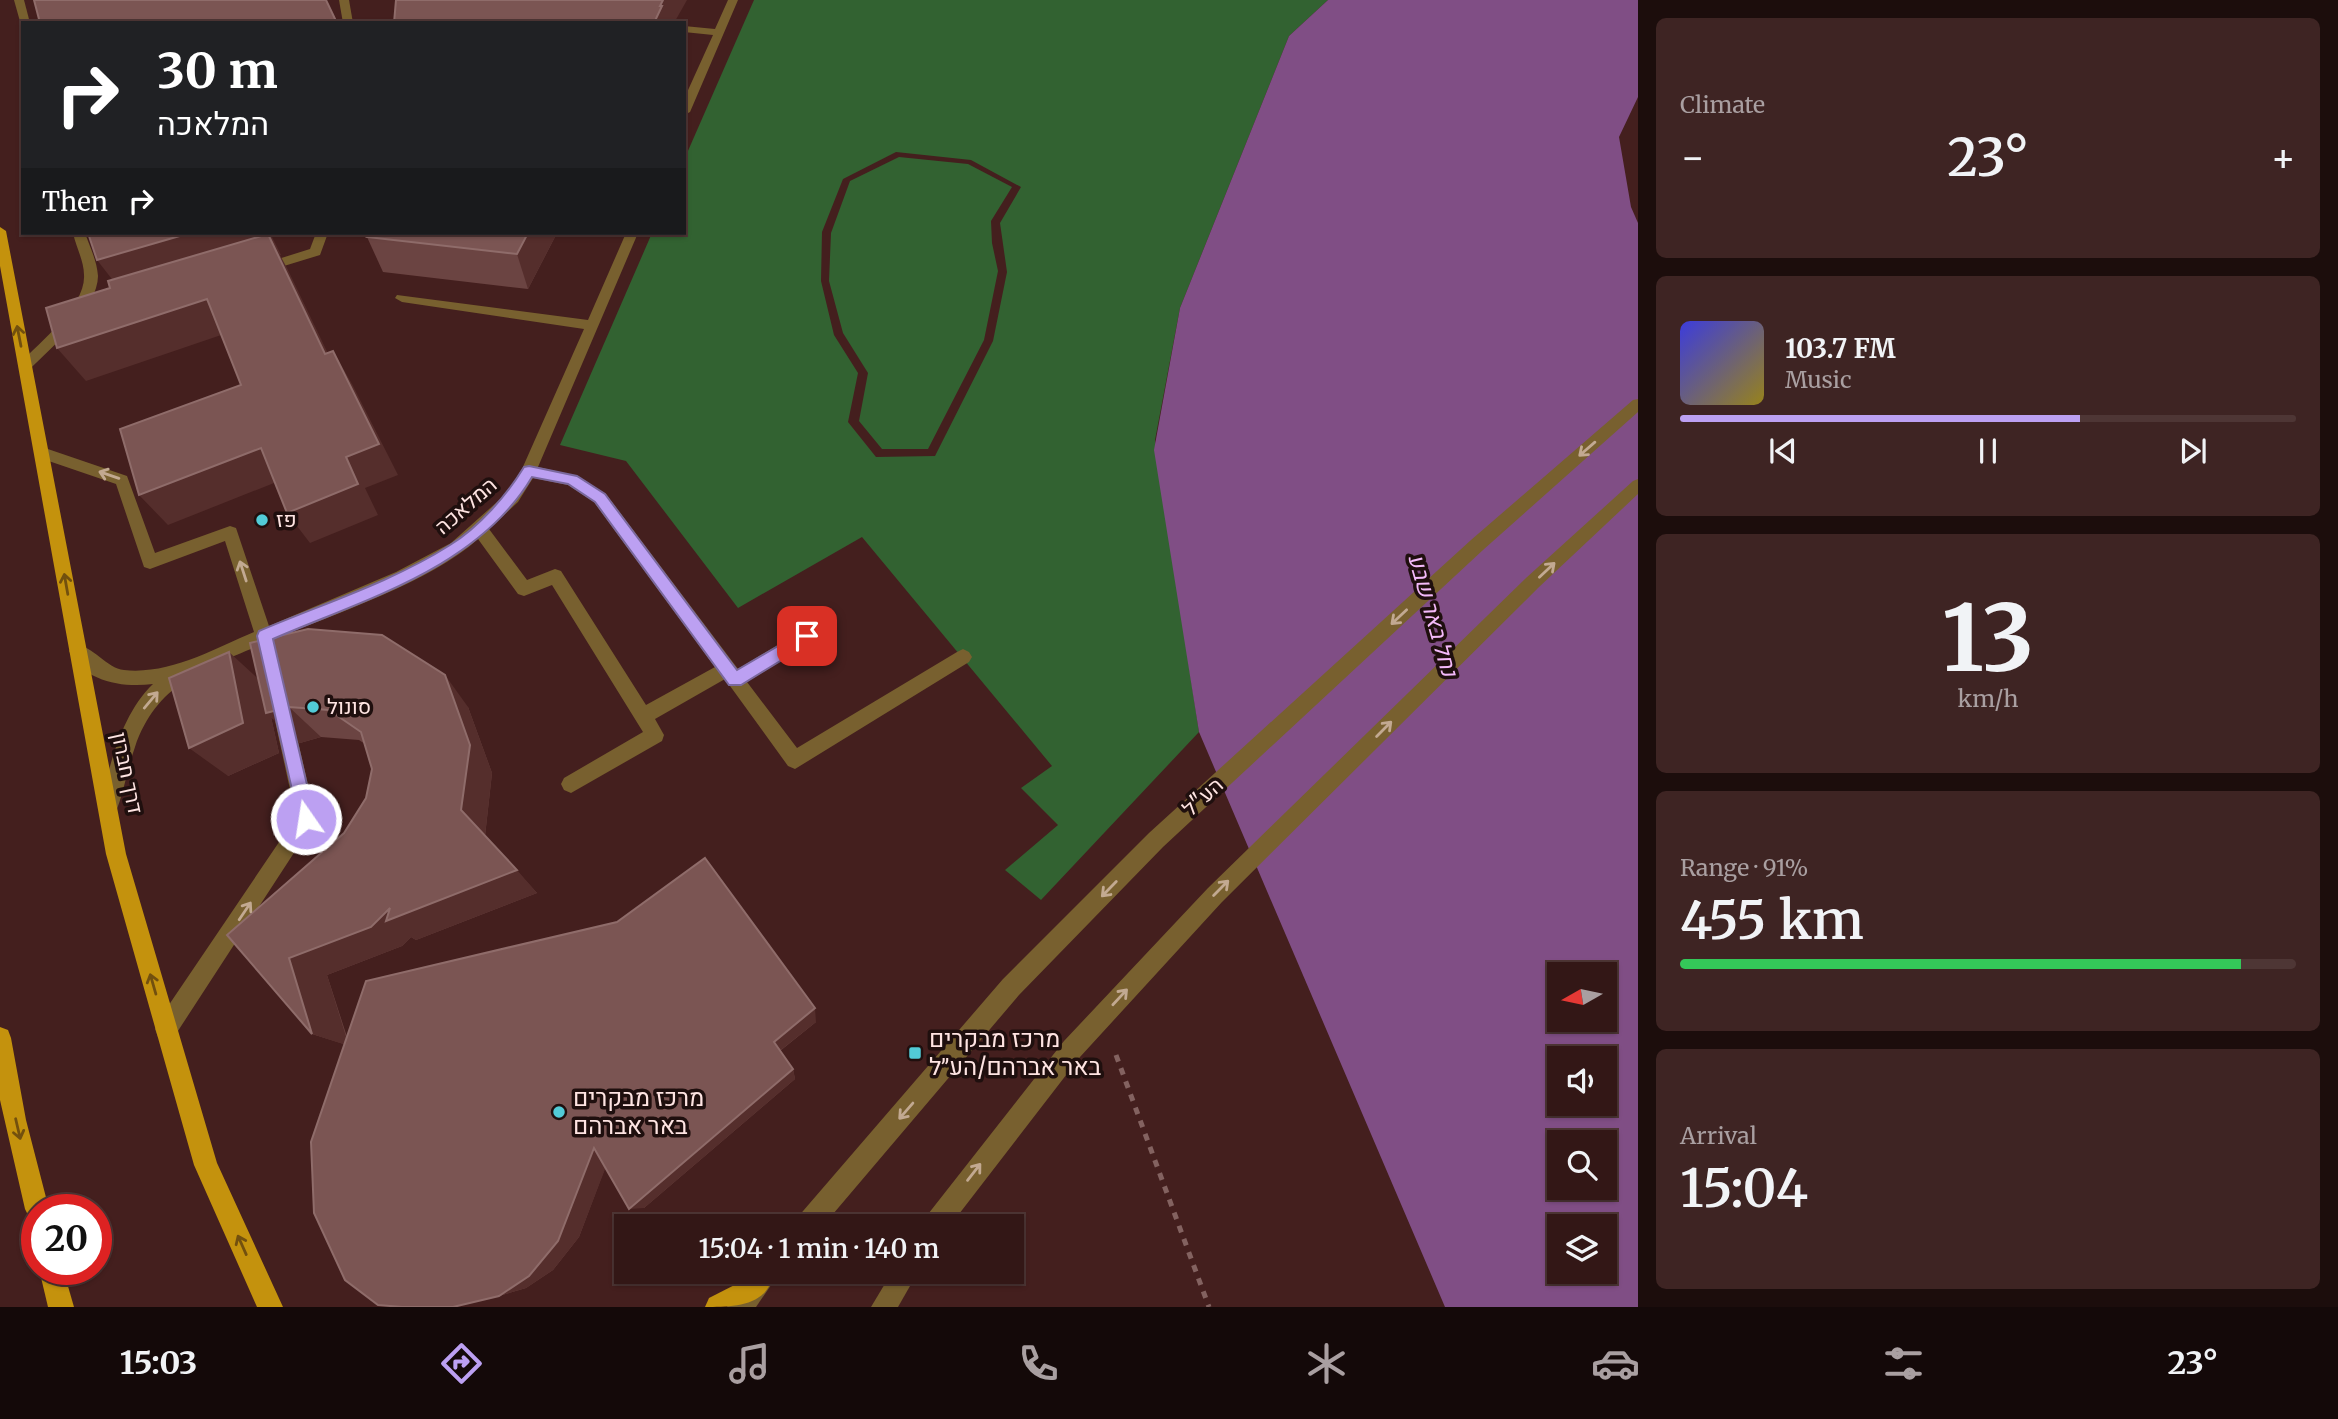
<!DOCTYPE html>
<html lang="en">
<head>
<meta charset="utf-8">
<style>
	:root { --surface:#331716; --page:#3e2423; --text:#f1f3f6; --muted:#a99fa1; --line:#4e3635; --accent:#bca0f2 }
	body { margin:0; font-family:Merriweather,Heebo,serif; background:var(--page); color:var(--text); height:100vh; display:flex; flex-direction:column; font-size:26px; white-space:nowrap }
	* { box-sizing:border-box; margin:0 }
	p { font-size:23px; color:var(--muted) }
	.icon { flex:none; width:38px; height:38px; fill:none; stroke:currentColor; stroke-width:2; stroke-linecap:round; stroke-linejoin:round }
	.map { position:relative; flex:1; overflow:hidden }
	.details { display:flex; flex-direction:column; gap:18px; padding:18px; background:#1c0d0c; width:700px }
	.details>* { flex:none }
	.guide { position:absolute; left:21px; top:21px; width:665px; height:214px; border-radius:0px; box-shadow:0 2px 5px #0004,0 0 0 2px var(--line); background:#202124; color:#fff; overflow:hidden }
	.needle { width:46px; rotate:261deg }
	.buttons { position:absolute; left:1547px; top:962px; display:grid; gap:14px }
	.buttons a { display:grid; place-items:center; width:70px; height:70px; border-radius:0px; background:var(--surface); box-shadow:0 2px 5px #0004,0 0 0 2px var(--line); font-size:35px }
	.speed { position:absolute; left:21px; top:1194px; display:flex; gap:14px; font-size:35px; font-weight:700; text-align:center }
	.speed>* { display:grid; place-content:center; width:91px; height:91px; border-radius:50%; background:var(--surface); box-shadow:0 2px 5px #0004,0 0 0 2px var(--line); line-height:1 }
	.speed .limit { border:10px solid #d22; background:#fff; color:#111 }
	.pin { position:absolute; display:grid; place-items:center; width:60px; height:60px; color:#fff; margin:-30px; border-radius:14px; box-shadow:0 4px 10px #0006 }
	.me { position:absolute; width:77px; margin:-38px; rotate:347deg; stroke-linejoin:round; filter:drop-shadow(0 0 5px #0008) }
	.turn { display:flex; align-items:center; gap:24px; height:147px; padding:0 21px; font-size:32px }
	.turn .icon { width:91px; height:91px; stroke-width:2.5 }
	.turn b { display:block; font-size:49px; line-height:60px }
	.then { display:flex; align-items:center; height:66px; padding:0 21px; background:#0003; gap:14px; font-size:26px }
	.big { font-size:52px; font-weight:600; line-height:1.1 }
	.details .card { flex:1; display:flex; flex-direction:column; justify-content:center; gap:10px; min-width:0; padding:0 24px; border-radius:10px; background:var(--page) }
	.details .dial { align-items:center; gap:0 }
	.dial b { font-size:91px; line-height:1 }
	.song { display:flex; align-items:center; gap:21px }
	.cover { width:84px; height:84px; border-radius:10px; background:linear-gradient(135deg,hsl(240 70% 55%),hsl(50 70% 35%)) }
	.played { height:7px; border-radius:4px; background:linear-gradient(90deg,var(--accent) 65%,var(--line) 65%) }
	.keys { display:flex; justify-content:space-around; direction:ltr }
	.heat { display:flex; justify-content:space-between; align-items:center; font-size:38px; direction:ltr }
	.charge { height:10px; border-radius:5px; background:linear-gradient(90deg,#34c759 91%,var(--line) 0) }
	.trip { position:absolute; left:614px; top:1214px; width:410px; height:70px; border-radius:0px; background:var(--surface); box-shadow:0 2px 5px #0004,0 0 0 2px var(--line); font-weight:600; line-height:70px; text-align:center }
	.tab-bar { display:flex; height:112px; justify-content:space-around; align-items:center; background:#140909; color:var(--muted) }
	.tab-bar .icon { width:49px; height:49px }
	.tab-bar .current { color:var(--accent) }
	.tab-bar b { font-size:32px; color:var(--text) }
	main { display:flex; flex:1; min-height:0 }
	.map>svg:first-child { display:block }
</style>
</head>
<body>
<main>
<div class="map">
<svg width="1638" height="1307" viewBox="0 0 1638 1307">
	<rect width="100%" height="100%" fill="#441f1e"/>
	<!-- green -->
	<g fill="#326231" fill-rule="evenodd">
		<path d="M 754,0 L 1328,0 L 1289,36 L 1180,308 L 1155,440 L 1199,732 L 1041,900 L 1005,870 L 1058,825 L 1021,788 L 1052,766 L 862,537 L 738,608 L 626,461 L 560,445 L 652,233 L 684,233 L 684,160 ZM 896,152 L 971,160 L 1021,187 L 1000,223 L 1007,272 L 993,341 L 935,456 L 876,457 L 848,422 L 858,373 L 834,335 L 821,281 L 822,232 L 843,179 Z"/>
		<path d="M 899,157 L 968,164 L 1012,187 L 991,221 L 992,243 L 998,271 L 984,340 L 928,449 L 882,449 L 859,421 L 868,373 L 843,333 L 829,281 L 831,233 L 850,181 Z"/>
	</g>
	<!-- water -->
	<path fill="#804e85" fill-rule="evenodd" d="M 1328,0 L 1638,0 L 1638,97 L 1619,137 L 1631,207 L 1638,223 L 1638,1307 L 1445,1307 L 1199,732 L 1154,450 L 1180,308 L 1289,36 ZM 1559,975 L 1605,975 L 1605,1020 L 1559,1020 ZM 1559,1059 L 1605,1059 L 1605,1104 L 1559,1104 ZM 1559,1143 L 1605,1143 L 1605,1188 L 1559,1188 ZM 1559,1227 L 1605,1227 L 1605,1272 L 1559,1272 Z"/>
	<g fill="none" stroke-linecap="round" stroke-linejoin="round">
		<!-- path -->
		<path stroke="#836260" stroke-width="5" stroke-dasharray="7 7" stroke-linecap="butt" d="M 1116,1055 L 1209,1307"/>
		<!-- minor -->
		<g fill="#78602f" fill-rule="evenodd">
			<path d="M 14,0 L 24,0 L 30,23 L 21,25 Z"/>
			<path d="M 339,0 L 349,0 L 353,23 L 343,23 Z"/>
			<path d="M 728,0 L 738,0 L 690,112 L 684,115 L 684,99 L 713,35 L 684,32 L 684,26 L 715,29 Z"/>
			<path d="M 73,233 L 85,233 C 90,247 97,261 98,276 C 98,308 51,348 30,369 L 20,369 L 20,363 C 40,342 86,306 84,275 C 84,261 76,247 73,233 Z"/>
			<path d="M 316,233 L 328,233 L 320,255 L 261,273 L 254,269 L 256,266 L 310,249 Z"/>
			<path d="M 626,233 L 638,233 L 538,467 L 577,476 L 606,494 L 738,669 L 801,631 L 807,629 L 813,631 L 816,636 L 813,641 L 747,682 L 797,748 L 957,652 L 963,649 L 969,652 L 972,657 L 969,662 L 795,769 L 788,766 L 725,679 L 655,719 L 664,735 L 662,741 L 571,793 L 564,790 L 561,784 L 564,778 L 643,732 L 552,585 L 524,596 L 518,594 L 478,539 C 431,582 334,614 274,639 L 280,662 L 277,667 L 271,670 L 265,667 L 258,646 C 202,670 157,684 135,747 C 127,769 124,793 115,814 L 108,817 L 101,814 L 98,808 C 111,765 120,716 153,684 C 123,688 84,682 69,651 L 72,646 C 89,640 105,668 124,670 C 169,675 214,649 254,632 L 225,541 L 150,569 L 144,567 L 116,484 L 37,457 L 34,453 L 37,449 L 42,447 L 127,476 L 155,553 L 230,526 L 236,528 L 269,626 L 396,572 L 451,543 L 506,494 L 522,469 L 584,329 L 402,302 L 395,298 L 397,295 L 588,320 ZM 533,478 L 568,485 L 594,502 L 715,667 L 646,705 L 561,571 L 555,569 L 527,580 L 489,529 L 518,502 Z"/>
			<path d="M 1638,399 L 1638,412 L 1483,550 L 1163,847 L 1019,995 L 822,1227 L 794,1227 L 797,1218 L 1003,979 L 1149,833 L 1471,540 L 1633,400 Z"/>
			<path d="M 1638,479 L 1638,494 L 1538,588 L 1222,902 L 1080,1057 L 949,1227 L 922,1227 L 925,1218 L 1064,1041 L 1208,888 L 1526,578 L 1633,481 Z"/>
			<path d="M 281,699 L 287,701 L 290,707 L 316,819 L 174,1037 L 166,1040 L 158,1037 L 155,1029 L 158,1021 L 296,817 L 272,707 L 275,701 Z"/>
			<path d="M 752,1272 L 780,1272 L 756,1307 L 727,1307 L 731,1298 Z"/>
			<path d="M 892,1272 L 918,1272 L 898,1307 L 871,1307 Z"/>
		</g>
		<!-- major -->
		<g fill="#c4920d" fill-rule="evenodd">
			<path d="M 0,227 L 6,231 L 126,854 L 217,1163 L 283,1307 L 257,1307 L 194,1165 L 106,854 L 0,266 Z"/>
			<path d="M 0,1027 L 8,1030 L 11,1038 L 26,1120 L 49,1209 L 37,1209 L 37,1221 L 29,1217 L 25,1209 L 0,1100 Z"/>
			<path d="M 39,1269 L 63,1269 L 74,1307 L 48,1307 Z"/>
			<path d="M 760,1272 L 767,1275 L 770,1284 C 760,1307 729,1307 705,1307 L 709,1298 Z"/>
		</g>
	</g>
	<!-- wall -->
	<g fill="#6b4442">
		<path d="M 557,233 L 528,289 L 383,272 L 367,237 Z"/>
		<path d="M 259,680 L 468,707 L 492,773 L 485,836 L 537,893 L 416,940 L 411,937 L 402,946 L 327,975 L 347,1037 L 816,1022 L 780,1051 L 793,1069 L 795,1079 L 644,1208 L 605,1168 L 579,1237 L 553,1270 L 526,1288 L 499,1296 L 344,1044 L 312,1034 L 344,833 L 366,798 L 372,769 L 365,744 L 359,740 L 321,737 L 300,743 L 271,717 L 279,753 L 228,776 Z"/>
	</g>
	<!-- shaded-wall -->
	<g fill="#552e2c">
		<path d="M 663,0 L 687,0 L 674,23 L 654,23 Z"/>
		<path d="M 190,233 L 270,233 L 281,255 L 280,255 L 287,268 L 344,387 L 325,354 L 278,256 L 129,301 L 97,260 Z"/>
		<path d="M 528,233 L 557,233 L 528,289 L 517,254 Z"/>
		<path d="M 207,299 L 230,332 L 86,381 L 57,348 Z"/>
		<path d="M 333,351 L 352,384 L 398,475 L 365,488 L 378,515 L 310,543 L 287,513 L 346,457 Z"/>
		<path d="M 261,448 L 284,479 L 168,525 L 139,495 Z"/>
		<path d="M 229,652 L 289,707 L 321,737 L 300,743 L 271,717 L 279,753 L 228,776 L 189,748 Z"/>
		<path d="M 445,675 L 468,707 L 492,773 L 485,836 L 461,810 Z"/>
		<path d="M 517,870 L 537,893 L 416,940 L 411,937 L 402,946 L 327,975 L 349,1046 L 312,1034 L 289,958 L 390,908 Z"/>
		<path d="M 815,1008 L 816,1022 L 777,1053 L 774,1042 Z"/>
		<path d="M 793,1069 L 795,1079 L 644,1208 L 629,1209 Z"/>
		<path d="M 594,1148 L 612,1151 L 579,1237 L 553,1270 L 526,1288 L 499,1296 Z"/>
	</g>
	<!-- building -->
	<g fill="#7b5553" stroke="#8f6c6a" stroke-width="2">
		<path d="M 34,0 L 326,0 L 337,23 L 40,23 Z"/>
		<path d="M 396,0 L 663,0 L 660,6 L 662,6 L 654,23 L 394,23 Z"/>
		<path d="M 88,233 L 190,233 L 97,260 Z"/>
		<path d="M 370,233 L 528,233 L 517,254 L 367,237 Z"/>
		<path d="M 268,234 L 325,354 L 333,351 L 379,444 L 346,457 L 358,484 L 287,513 L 261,448 L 139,495 L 120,429 L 241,385 L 207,299 L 57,348 L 46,308 L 110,288 L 108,281 Z"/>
		<path d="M 308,629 L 382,635 L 445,675 L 470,745 L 461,810 L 517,870 L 386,921 L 390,908 L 371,927 L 289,958 L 312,1034 L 227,935 L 344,833 L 366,798 L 372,769 L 361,732 L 329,710 L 289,707 L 266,713 L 250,643 Z"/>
		<path d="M 229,652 L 243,723 L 189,748 L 169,678 Z"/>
		<path d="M 705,858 L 815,1008 L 774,1042 L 793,1069 L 629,1209 L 594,1148 L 558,1241 L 529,1276 L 499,1296 L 453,1307 L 402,1307 L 378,1305 L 345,1280 L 314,1213 L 311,1142 L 366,981 L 617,922 Z"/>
	</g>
	<!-- one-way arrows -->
	<defs><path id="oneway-shaft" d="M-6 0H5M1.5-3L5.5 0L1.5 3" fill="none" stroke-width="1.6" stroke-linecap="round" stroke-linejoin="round" transform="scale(1.75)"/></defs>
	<g stroke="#72500e">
		<use href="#oneway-shaft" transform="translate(19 336) rotate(-101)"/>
		<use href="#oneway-shaft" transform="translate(66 584) rotate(-100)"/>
		<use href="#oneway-shaft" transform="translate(153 984) rotate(-106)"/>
		<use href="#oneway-shaft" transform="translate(18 1129) rotate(77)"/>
		<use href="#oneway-shaft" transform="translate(242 1245) rotate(-114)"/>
	</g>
	<g stroke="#c2a991">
		<use href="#oneway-shaft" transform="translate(1587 449) rotate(139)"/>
		<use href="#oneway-shaft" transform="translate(109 475) rotate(-161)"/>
		<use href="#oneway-shaft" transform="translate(1547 570) rotate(-43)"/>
		<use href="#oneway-shaft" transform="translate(243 571) rotate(-108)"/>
		<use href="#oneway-shaft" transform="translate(1399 617) rotate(137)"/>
		<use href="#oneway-shaft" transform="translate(151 700) rotate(-50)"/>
		<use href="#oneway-shaft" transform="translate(1384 729) rotate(-45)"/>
		<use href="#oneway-shaft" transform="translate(1221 888) rotate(-45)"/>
		<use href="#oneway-shaft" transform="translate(1109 889) rotate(134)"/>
		<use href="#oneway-shaft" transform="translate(245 911) rotate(-56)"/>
		<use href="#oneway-shaft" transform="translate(1120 997) rotate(-47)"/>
		<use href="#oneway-shaft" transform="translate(906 1111) rotate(131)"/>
		<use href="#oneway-shaft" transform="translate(974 1172) rotate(-52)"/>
	</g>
	<!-- route -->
	<path fill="#bca0f2" stroke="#7a689d" stroke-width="2" d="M 529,466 L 577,476 L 605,494 L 737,670 L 802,632 L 813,632 L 815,636 L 813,641 L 741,685 L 729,685 L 595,502 L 568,484 L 532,477 C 478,568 365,599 273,639 L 315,819 L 313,825 L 306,827 L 300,825 L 257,636 L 259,631 C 322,604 392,582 450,545 C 479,527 507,495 524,467 Z"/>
	<!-- markers -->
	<g fill="#52cbd7" stroke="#1f0f0e" stroke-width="2.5">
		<circle cx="262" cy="520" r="7"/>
		<circle cx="313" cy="707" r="7"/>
		<rect x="908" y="1046" width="14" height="14" rx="3.5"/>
		<circle cx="559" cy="1112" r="7"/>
	</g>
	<g text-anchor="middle" stroke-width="7" stroke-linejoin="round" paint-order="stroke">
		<!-- street labels -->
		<g font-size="21" fill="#fee4e2" stroke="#1f0f0e">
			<text transform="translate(466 506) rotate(-41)" y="7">המלאכה</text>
			<text transform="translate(127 773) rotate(78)" y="7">דרך חברון</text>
			<text transform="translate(1203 797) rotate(-42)" y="7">הע"ל</text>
		</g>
		<!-- poi labels -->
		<g font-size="21" fill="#fee4e2" stroke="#1f0f0e" text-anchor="start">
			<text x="276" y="527">פז</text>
			<text x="327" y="714">סונול</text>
		</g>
		<!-- water labels -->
		<g font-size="23" font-style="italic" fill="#f4bafa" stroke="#1f0f0e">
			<text transform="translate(1433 615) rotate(74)" y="8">נחל באר שבע</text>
		</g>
		<!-- near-poi labels -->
		<g font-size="24" fill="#fee4e2" stroke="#1f0f0e" text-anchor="start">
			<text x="929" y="1047">מרכז מבקרים<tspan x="929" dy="28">באר אברהם/הע״ל</tspan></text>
			<text x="573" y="1106">מרכז מבקרים<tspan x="573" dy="28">באר אברהם</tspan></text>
		</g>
	</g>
</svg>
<div class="buttons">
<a><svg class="needle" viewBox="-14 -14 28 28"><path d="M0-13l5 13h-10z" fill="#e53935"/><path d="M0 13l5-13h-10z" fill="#a99fa1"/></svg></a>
<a><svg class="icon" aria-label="sound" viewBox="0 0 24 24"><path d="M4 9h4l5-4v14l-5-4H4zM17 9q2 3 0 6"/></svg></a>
<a><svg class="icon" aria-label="search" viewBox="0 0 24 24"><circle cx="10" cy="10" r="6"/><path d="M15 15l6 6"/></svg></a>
<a><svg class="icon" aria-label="layers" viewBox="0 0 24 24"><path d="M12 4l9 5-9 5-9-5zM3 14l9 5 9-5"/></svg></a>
</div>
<div class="speed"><div class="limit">20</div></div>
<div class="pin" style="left:807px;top:636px;background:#d93025"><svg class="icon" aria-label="arrive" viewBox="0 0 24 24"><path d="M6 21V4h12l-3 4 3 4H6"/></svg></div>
<svg class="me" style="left:306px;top:819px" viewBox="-20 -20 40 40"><circle r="17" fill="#bca0f2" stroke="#fff" stroke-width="3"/><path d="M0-11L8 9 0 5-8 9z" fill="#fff"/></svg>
<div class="trip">15:04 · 1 min · 140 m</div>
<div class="guide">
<div class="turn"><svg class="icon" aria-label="right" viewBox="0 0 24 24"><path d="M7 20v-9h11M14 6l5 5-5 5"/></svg><div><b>30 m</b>המלאכה</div></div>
<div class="then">Then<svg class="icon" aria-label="right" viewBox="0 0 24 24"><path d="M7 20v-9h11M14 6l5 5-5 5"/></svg></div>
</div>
</div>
<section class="details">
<div class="card"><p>Climate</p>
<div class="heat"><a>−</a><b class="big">23°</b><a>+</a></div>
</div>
<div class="card">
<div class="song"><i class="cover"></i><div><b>103.7 FM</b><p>Music</p></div></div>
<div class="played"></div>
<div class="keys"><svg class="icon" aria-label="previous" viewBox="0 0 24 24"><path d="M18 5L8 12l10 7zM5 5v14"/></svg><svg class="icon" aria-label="pause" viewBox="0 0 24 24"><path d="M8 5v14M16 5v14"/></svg><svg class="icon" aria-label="next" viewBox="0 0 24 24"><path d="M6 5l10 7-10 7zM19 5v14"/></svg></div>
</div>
<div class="card dial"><b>13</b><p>km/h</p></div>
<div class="card"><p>Range · 91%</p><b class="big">455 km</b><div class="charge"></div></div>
<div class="card"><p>Arrival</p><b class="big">15:04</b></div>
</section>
</main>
<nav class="tab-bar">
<b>15:03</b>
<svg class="icon current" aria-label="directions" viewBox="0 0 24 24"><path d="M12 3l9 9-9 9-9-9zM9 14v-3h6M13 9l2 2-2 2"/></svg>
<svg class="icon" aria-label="music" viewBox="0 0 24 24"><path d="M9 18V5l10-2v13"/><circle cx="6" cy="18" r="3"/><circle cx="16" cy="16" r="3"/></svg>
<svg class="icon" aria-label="phone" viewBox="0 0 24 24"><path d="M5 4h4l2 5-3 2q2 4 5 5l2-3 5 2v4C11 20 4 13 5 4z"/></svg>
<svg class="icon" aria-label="climate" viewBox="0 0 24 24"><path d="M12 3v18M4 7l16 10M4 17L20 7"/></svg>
<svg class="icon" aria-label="car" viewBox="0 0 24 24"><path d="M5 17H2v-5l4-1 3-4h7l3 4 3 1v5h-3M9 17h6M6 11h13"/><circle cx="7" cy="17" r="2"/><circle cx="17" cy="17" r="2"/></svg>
<svg class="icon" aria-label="filters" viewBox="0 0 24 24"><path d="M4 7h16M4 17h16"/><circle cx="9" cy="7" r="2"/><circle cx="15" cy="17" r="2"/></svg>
<b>23°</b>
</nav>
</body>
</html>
